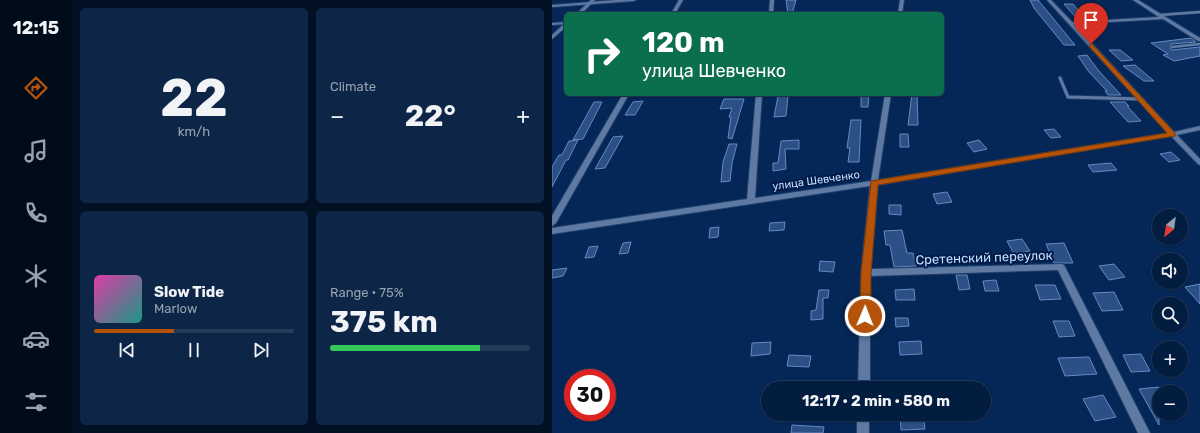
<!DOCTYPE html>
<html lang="en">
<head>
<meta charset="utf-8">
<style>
	:root { --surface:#031d41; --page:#0d2648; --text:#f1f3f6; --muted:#97a2b1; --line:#243b5a; --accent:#b45309 }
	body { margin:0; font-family:Rubik,sans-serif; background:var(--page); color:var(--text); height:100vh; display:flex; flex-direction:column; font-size:15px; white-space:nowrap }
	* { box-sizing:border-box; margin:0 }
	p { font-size:13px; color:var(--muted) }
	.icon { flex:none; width:22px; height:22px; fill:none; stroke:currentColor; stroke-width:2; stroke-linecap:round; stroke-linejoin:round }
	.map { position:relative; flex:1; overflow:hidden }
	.sheet { display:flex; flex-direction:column; gap:8px; padding:8px; background:#021024; width:480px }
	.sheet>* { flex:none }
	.guide { position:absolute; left:12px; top:12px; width:380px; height:84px; border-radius:6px; box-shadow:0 1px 3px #0004,0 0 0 1px var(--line); background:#0b6e4f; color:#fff; overflow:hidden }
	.needle { width:26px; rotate:209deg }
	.fabs { position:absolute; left:600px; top:209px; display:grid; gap:8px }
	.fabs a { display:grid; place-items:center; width:36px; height:36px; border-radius:50%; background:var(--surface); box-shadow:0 1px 3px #0004,0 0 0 1px var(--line); font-size:20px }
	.speed { position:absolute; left:12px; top:369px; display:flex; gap:8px; font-size:20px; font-weight:700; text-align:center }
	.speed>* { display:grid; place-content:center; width:52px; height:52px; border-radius:50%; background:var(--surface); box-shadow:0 1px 3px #0004,0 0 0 1px var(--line); line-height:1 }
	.speed .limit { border:6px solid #d22; background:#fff; color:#111 }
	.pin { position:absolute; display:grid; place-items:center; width:34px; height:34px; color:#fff; margin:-41px -17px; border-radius:50% 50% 50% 0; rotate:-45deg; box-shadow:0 0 4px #0007 }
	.pin .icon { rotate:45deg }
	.me { position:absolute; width:44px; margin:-22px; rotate:1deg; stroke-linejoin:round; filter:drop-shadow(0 0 3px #0008) }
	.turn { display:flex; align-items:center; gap:14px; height:84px; padding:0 12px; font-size:18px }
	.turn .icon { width:52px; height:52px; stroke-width:2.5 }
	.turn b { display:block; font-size:28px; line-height:34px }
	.big { font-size:30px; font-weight:700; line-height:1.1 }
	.sheet .tile { flex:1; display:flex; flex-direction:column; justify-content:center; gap:6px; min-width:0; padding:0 14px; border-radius:6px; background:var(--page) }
	.sheet .dial { align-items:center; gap:0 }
	.dial b { font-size:52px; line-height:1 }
	.song { display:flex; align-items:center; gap:12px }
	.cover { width:48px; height:48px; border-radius:6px; background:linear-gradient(135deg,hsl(320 70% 55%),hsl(170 70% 35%)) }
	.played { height:4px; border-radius:2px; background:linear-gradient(90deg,var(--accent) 40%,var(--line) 40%) }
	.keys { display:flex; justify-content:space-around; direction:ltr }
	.heat { display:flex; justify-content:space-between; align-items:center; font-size:22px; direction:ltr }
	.charge { height:6px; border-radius:3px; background:linear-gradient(90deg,#34c759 75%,var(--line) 0) }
	.sheet .tiles { flex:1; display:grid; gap:8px; grid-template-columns:repeat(2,1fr) }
	.trip { position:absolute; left:209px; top:381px; width:230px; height:40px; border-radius:20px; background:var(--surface); box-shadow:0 1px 3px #0004,0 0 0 1px var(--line); font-weight:700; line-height:40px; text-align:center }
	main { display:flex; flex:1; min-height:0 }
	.tab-bar { display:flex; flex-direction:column; width:72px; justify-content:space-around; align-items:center; background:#010c1a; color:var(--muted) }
	.tab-bar .icon { width:28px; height:28px }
	.tab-bar .current { color:var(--accent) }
	.tab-bar b { font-size:18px; color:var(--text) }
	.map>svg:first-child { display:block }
</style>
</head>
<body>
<main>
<nav class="tab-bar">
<b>12:15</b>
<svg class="icon current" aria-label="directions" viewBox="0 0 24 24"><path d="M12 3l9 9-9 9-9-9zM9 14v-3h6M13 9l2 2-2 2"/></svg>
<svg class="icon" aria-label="music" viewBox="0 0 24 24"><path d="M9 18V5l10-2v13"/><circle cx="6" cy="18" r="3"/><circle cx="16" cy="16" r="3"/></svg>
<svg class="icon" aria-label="phone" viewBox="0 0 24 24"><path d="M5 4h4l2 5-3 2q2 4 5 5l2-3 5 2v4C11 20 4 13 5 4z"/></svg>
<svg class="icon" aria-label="climate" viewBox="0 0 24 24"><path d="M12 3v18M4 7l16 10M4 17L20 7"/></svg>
<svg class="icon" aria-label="car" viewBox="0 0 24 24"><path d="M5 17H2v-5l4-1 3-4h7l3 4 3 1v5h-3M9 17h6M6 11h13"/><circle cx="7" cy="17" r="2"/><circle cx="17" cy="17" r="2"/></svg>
<svg class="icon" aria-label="filters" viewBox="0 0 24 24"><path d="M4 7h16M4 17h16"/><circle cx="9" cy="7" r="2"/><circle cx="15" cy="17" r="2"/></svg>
</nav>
<section class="sheet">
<div class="tiles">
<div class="tile dial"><b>22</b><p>km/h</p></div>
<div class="tile"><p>Climate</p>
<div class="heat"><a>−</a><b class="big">22°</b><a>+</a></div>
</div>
<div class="tile">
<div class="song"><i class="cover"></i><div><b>Slow Tide</b><p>Marlow</p></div></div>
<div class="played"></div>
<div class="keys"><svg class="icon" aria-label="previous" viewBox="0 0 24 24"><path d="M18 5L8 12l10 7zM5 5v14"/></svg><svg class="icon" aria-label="pause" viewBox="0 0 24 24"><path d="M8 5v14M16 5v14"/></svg><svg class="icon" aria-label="next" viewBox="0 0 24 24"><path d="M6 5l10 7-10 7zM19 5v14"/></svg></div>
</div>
<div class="tile"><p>Range · 75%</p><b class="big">375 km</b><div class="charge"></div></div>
</div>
</section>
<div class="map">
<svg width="648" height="433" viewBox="0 0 648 433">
	<rect width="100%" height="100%" fill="#042757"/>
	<!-- building -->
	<g fill="#2b5085" stroke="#648ac2">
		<path d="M 234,0 L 244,0 L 240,14 L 236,14 Z"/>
		<path d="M 478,0 L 486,0 L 523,45 L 512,45 L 482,8 Z"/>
		<path d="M 512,4 L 521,4 L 534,20 L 526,20 Z"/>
		<path d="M 639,38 L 644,42 L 619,44 L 618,48 L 620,50 L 648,47 L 648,56 L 622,61 L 611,55 L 616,54 L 599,43 Z"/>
		<path d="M 557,50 L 568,50 L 581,60 L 569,61 Z"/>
		<path d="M 535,55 L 546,70 L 569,95 L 556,95 L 553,91 L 555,91 L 537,72 L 526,56 Z"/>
		<path d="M 583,65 L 602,81 L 592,81 L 571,66 Z"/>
		<path d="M 309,94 L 317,94 L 316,107 L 309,107 Z"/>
		<path d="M 360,94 L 365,94 L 366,125 L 356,125 Z"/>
		<path d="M 226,96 L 236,96 L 234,116 L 222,117 Z"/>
		<path d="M 172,99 L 192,99 L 180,139 L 176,138 L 179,117 L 177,117 L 180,108 L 168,109 Z"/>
		<path d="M 91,101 L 83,115 L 73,115 L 81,102 Z"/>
		<path d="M 42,102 L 50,102 L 31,139 L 21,140 Z"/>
		<path d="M 558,102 L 573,102 L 577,106 L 575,106 L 589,121 L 576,122 Z"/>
		<path d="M 299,120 L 309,120 L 307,162 L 296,162 L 298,148 L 295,148 Z"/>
		<path d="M 502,129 L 509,137 L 499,138 L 492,130 Z"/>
		<path d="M 348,134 L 356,134 L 357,147 L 348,147 Z"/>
		<path d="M 71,136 L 53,168 L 43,169 L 61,137 Z"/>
		<path d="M 26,140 L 16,160 L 14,160 L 0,187 L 0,167 L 7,155 L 10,155 L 17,141 Z"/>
		<path d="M 247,140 L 247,149 L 233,149 L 234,169 L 221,171 L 221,163 L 226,163 L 229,141 Z"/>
		<path d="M 427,140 L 435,149 L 422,152 L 415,143 Z"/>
		<path d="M 177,144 L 185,144 L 180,163 L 178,181 L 169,182 L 171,162 Z"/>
		<path d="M 619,152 L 628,160 L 617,162 L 608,154 Z"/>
		<path d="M 559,163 L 565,170 L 541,172 L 536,165 Z"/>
		<path d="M 395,192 L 400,202 L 385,204 L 381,194 Z"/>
		<path d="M 337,205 L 349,205 L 349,215 L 337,214 Z"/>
		<path d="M 233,222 L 232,230 L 217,231 L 218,223 Z"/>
		<path d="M 167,227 L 166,237 L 157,238 L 158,228 Z"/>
		<path d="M 350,230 L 355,253 L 361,253 L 364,266 L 342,267 L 338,245 L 334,245 L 332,231 Z"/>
		<path d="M 470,239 L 478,251 L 462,254 L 455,241 Z"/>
		<path d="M 79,242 L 76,253 L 67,254 L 71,243 Z"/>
		<path d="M 512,243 L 521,263 L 502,263 L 494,244 Z"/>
		<path d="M 46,246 L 42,257 L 33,258 L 37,247 Z"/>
		<path d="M 268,261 L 283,262 L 281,272 L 267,271 Z"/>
		<path d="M 562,264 L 573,277 L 557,280 L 547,266 Z"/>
		<path d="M 15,268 L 11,276 L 0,278 L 0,270 Z"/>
		<path d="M 404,275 L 415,275 L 418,289 L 407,290 Z"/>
		<path d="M 444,280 L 447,291 L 433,291 L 431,281 Z"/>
		<path d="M 648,284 L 648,304 L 633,287 Z"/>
		<path d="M 483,285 L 503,285 L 509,299 L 488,300 Z"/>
		<path d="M 362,289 L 363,300 L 344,300 L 343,290 Z"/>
		<path d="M 267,290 L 277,290 L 276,298 L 271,298 L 271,319 L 259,320 L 259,311 L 264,310 Z"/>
		<path d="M 562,292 L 571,310 L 550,311 L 541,293 Z"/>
		<path d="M 343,318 L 356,318 L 357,326 L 344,327 Z"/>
		<path d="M 501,321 L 517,321 L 523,336 L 507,337 Z"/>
		<path d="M 369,341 L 370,354 L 348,355 L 347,342 Z"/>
		<path d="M 219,342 L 218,354 L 199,356 L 200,343 Z"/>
		<path d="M 589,354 L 598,371 L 579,372 L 571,355 Z"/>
		<path d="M 237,355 L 259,356 L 257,367 L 235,366 Z"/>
		<path d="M 537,357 L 545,374 L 513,376 L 506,358 Z"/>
		<path d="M 251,381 L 276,382 L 276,388 L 250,388 Z"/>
		<path d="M 607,387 L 607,425 L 587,389 Z"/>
		<path d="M 551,395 L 564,417 L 543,421 L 531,399 Z"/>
		<path d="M 348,414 L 371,414 L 373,429 L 349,430 Z"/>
		<path d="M 240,425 L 272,427 L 271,433 L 239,433 Z"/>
	</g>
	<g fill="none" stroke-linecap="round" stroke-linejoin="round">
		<!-- service-far1 casing -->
		<g stroke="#20416e" stroke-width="3.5">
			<g id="service-far1">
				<path d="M 608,15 L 648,12"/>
				<path d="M 620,47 L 648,44"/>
			</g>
		</g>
		<!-- service casing -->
		<g stroke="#20416e" stroke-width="4.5">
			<path id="service" d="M 508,78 L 516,97 L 588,99"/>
		</g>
		<!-- minor casing -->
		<g stroke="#20416e" stroke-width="2">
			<g id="minor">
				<path d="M 65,0 L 84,0 L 82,1 L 0,7 L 0,5 Z"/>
				<path d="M 127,0 L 131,0 L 123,14 L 119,14 Z"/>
				<path d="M 218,0 L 222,0 L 221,14 L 217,14 Z"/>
				<path d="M 348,0 L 352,0 L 350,14 L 346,14 Z"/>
				<path d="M 495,0 L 499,0 L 520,22 L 607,17 L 581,0 L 586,0 L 648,38 L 648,41 L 646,41 L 611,19 L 522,24 L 622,132 L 648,126 L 648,130 L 625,135 L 648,159 L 648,165 L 646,164 L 619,136 L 326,185 L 319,269 L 509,264 L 512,265 L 598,433 L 586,433 L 506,270 L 318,276 L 318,388 L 306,388 L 309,273 L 318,186 L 0,234 L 0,228 L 195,199 L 204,94 L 210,94 L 203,198 L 319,181 L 333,94 L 339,94 L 326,180 L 616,133 Z"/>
				<path d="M 14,22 L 14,24 L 0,25 L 0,23 Z"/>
				<path d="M 71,94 L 77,94 L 4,223 L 0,226 L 0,216 Z"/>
				<rect x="305" y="414" width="12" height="19"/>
			</g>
		</g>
		<!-- tertiary casing -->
		<g stroke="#20416e" stroke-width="2">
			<g id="tertiary">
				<path d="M 39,0 L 43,0 L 29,14 L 24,14 Z"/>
				<path d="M 12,24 L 14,24 L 14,27 L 0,39 L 0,35 Z"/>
			</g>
		</g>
		<!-- service-far1 -->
		<use href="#service-far1" stroke="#5e7aa3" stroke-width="2.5"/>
		<!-- service -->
		<use href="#service" stroke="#5e7aa3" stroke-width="3"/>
		<!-- minor -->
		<use href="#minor" fill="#5e7aa3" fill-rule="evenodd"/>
		<!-- tertiary -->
		<use href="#tertiary" fill="#5e7aa3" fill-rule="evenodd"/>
	</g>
	<!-- route -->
	<path fill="#b45309" stroke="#753606" d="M 539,43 L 623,133 L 623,136 L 326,185 L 319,273 L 319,316 L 317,320 L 309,320 L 308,316 L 309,273 L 319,181 L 615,133 L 537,46 Z"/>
	<g text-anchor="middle" stroke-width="4" stroke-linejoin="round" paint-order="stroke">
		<!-- street labels -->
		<g font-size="11" fill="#cadffd" stroke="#001c4b">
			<text transform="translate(264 180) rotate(-8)" y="4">улица Шевченко</text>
		</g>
		<!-- near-street labels -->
		<g font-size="13" fill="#cadffd" stroke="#001c4b">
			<text transform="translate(432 257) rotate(-2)" y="5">Сретенский переулок</text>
		</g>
	</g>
</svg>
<div class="fabs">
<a><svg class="needle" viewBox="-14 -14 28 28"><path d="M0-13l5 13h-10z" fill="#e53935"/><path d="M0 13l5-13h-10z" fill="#97a2b1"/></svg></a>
<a><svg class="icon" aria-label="sound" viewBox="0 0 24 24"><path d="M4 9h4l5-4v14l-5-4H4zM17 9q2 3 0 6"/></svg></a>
<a><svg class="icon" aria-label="search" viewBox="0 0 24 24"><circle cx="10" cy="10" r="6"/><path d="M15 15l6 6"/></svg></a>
<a>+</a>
<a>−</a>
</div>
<div class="speed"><div class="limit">30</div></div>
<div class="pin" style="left:539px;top:44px;background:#d93025"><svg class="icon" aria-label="arrive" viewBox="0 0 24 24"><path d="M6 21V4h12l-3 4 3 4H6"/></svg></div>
<svg class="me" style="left:313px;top:316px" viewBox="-20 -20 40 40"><circle r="17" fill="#b45309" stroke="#fff" stroke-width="3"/><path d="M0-11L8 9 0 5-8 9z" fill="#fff"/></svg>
<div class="trip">12:17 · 2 min · 580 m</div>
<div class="guide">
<div class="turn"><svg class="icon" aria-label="right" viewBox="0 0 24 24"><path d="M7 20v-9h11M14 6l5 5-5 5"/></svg><div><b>120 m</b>улица Шевченко</div></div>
</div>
</div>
</main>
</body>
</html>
